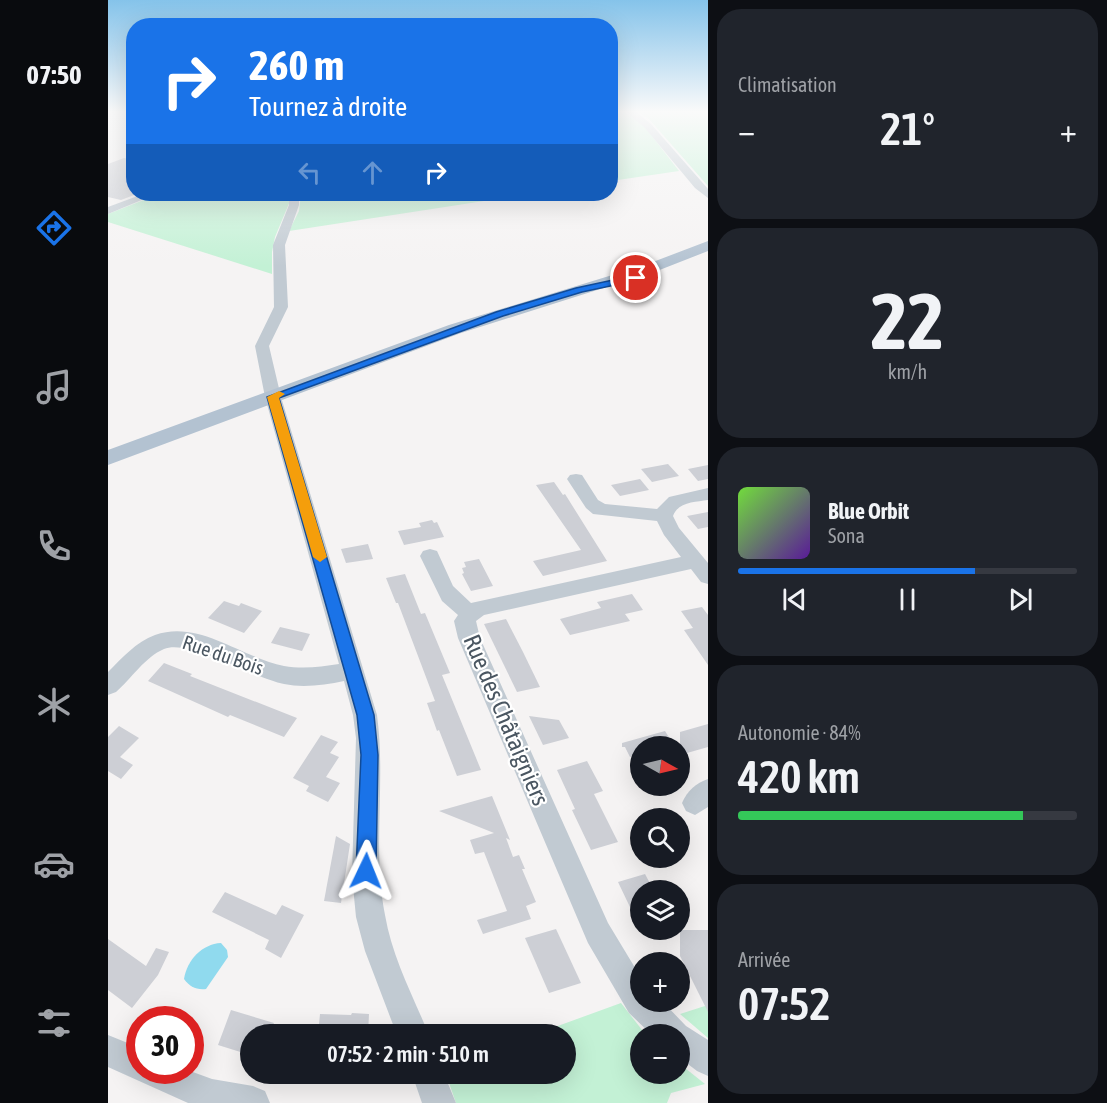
<!DOCTYPE html>
<html lang="fr">
<head>
<meta charset="utf-8">
<style>
	:root { --surface:#171b24; --page:#20242c; --text:#f1f3f6; --muted:#9ea1a6; --line:#363941; --accent:#1a73e8 }
	body { margin:0; font-family:"Asap Condensed",sans-serif; background:var(--page); color:var(--text); height:100vh; display:flex; flex-direction:column; font-size:22px; white-space:nowrap }
	* { box-sizing:border-box; margin:0 }
	p { font-size:20px; color:var(--muted) }
	.icon { flex:none; width:33px; height:33px; fill:none; stroke:currentColor; stroke-width:2; stroke-linecap:round; stroke-linejoin:round }
	.map { position:relative; flex:1; overflow:hidden }
	.side { display:flex; flex-direction:column; gap:9px; padding:9px; background:#0d0f14; width:399px }
	.side>* { flex:none }
	.guide { position:absolute; left:18px; top:18px; width:492px; height:183px; border-radius:24px; box-shadow:0 6px 24px #0002; background:#1a73e8; color:#fff; overflow:hidden }
	.needle { width:39px; rotate:98deg }
	.controls { position:absolute; left:522px; top:736px; display:grid; gap:12px }
	.controls a { display:grid; place-items:center; width:60px; height:60px; border-radius:50%; background:var(--surface); box-shadow:0 6px 24px #0002; font-size:30px }
	.speed { position:absolute; left:18px; top:1006px; display:flex; gap:12px; font-size:30px; font-weight:700; text-align:center }
	.speed>* { display:grid; place-content:center; width:78px; height:78px; border-radius:50%; background:var(--surface); box-shadow:0 6px 24px #0002; line-height:1 }
	.speed .limit { border:9px solid #d22; background:#fff; color:#111 }
	.pin { position:absolute; display:grid; place-items:center; width:51px; height:51px; color:#fff; margin:-26px; border:3px solid #fff; border-radius:50%; box-shadow:0 2px 6px #0007 }
	.me { position:absolute; width:66px; margin:-33px; rotate:2deg; stroke-linejoin:round; filter:drop-shadow(0 0 4px #0008) }
	.turn { display:flex; align-items:center; gap:21px; height:126px; padding:0 24px; font-size:27px }
	.turn .icon { width:78px; height:78px; stroke-width:2.5 }
	.turn b { display:block; font-size:42px; line-height:51px }
	.lanes { display:flex; align-items:center; height:57px; padding:0 24px; background:#0003; justify-content:center; gap:30px; direction:ltr }
	.lanes .off { opacity:.35 }
	.big { font-size:45px; font-weight:600; line-height:1.1 }
	.side .tile { flex:1; display:flex; flex-direction:column; justify-content:center; gap:9px; min-width:0; padding:0 21px; border-radius:24px; background:var(--page) }
	.side .dial { align-items:center; gap:0 }
	.dial b { font-size:78px; line-height:1 }
	.song { display:flex; align-items:center; gap:18px }
	.cover { width:72px; height:72px; border-radius:9px; background:linear-gradient(135deg,hsl(100 70% 55%),hsl(270 70% 35%)) }
	.played { height:6px; border-radius:3px; background:linear-gradient(90deg,var(--accent) 70%,var(--line) 70%) }
	.keys { display:flex; justify-content:space-around; direction:ltr }
	.heat { display:flex; justify-content:space-between; align-items:center; font-size:33px; direction:ltr }
	.charge { height:9px; border-radius:4px; background:linear-gradient(90deg,#34c759 84%,var(--line) 0) }
	.trip { position:absolute; left:132px; top:1024px; width:336px; height:60px; border-radius:30px; background:var(--surface); box-shadow:0 6px 24px #0002; font-weight:600; line-height:60px; text-align:center }
	main { display:flex; flex:1; min-height:0 }
	.menu { display:flex; flex-direction:column; width:108px; justify-content:space-around; align-items:center; background:#090b0e; color:var(--muted) }
	.menu .icon { width:42px; height:42px }
	.menu .selected { color:var(--accent) }
	.menu b { font-size:27px; color:var(--text) }
	.map>svg:first-child { display:block }
</style>
</head>
<body>
<main>
<nav class="menu">
<b>07:50</b>
<svg class="icon selected" aria-label="directions" viewBox="0 0 24 24"><path d="M12 3l9 9-9 9-9-9zM9 14v-3h6M13 9l2 2-2 2"/></svg>
<svg class="icon" aria-label="music" viewBox="0 0 24 24"><path d="M9 18V5l10-2v13"/><circle cx="6" cy="18" r="3"/><circle cx="16" cy="16" r="3"/></svg>
<svg class="icon" aria-label="phone" viewBox="0 0 24 24"><path d="M5 4h4l2 5-3 2q2 4 5 5l2-3 5 2v4C11 20 4 13 5 4z"/></svg>
<svg class="icon" aria-label="climate" viewBox="0 0 24 24"><path d="M12 3v18M4 7l16 10M4 17L20 7"/></svg>
<svg class="icon" aria-label="car" viewBox="0 0 24 24"><path d="M5 17H2v-5l4-1 3-4h7l3 4 3 1v5h-3M9 17h6M6 11h13"/><circle cx="7" cy="17" r="2"/><circle cx="17" cy="17" r="2"/></svg>
<svg class="icon" aria-label="filters" viewBox="0 0 24 24"><path d="M4 7h16M4 17h16"/><circle cx="9" cy="7" r="2"/><circle cx="15" cy="17" r="2"/></svg>
</nav>
<div class="map">
<svg width="600" height="1103" viewBox="0 0 600 1103">
	<rect width="100%" height="100%" fill="#f5f3f3"/>
	<!-- green -->
	<g fill="#c3f1d5">
		<path d="M 529,111 L 600,111 L 600,186 L 541,119 Z"/>
		<path d="M 516,112 L 533,122 L 571,171 L 503,181 L 503,115 Z"/>
		<path d="M 51,194 L 129,194 L 152,200 L 182,201 L 167,237 L 164,252 L 164,274 L 0,222 L 0,214 Z"/>
		<path d="M 193,194 L 422,194 L 181,231 L 191,211 Z"/>
		<path d="M 513,1003 L 538,1035 L 532,1035 L 532,1074 L 572,1074 L 572,1064 L 597,1084 L 563,1093 L 559,1103 L 348,1103 L 338,1074 L 458,1074 L 458,1035 L 425,1035 Z"/>
		<path d="M 600,1005 L 600,1038 L 572,1014 Z"/>
	</g>
	<!-- water -->
	<path fill="#90daee" d="M 113,943 L 119,950 L 120,957 L 98,989 C 88,990 82,987 76,979 C 79,960 94,944 113,943 Z"/>
	<!-- building -->
	<g fill="#cdcfd5">
		<path d="M 16,158 L 26,160 L 26,195 L 13,200 L 0,197 L 0,164 Z"/>
		<path d="M 560,464 L 571,476 L 544,482 L 533,469 Z"/>
		<path d="M 600,465 L 600,479 L 590,481 L 580,469 Z"/>
		<path d="M 532,479 L 541,490 L 512,496 L 503,485 Z"/>
		<path d="M 446,482 L 455,495 L 457,494 L 499,561 L 435,576 L 425,561 L 473,550 L 428,485 Z"/>
		<path d="M 600,512 L 600,527 L 590,529 L 579,516 Z"/>
		<path d="M 324,520 L 326,523 L 329,522 L 336,537 L 296,545 L 290,531 L 313,527 L 311,523 Z"/>
		<path d="M 260,544 L 265,559 L 238,563 L 233,549 Z"/>
		<path d="M 371,559 L 385,586 L 363,591 L 354,574 L 356,573 L 354,568 L 358,567 L 356,562 Z"/>
		<path d="M 297,574 L 313,614 L 317,613 L 342,673 L 334,675 L 373,770 L 349,776 L 331,730 L 329,731 L 319,703 L 327,701 L 290,603 L 288,603 L 278,578 Z"/>
		<path d="M 524,594 L 535,610 L 517,614 L 522,621 L 462,635 L 452,619 L 493,608 L 489,602 Z"/>
		<path d="M 116,601 L 131,606 L 133,603 L 154,611 L 136,633 L 100,618 Z"/>
		<path d="M 594,607 L 600,615 L 600,665 L 576,630 L 585,628 L 573,611 Z"/>
		<path d="M 398,619 L 415,652 L 432,687 L 409,692 L 376,624 Z"/>
		<path d="M 172,627 L 202,634 L 194,651 L 163,643 Z"/>
		<path d="M 56,663 L 84,674 L 82,676 L 189,718 L 176,737 L 122,715 L 120,717 L 40,681 Z"/>
		<path d="M 421,716 L 451,720 L 461,738 L 435,745 Z"/>
		<path d="M 600,724 L 600,747 L 572,755 L 572,732 Z"/>
		<path d="M 11,726 L 31,738 L 12,757 L 25,765 L 13,779 L 0,771 L 0,737 Z"/>
		<path d="M 557,731 L 567,747 L 532,747 L 532,754 L 522,757 L 517,747 L 514,747 L 514,743 Z"/>
		<path d="M 213,735 L 230,742 L 222,753 L 231,757 L 218,777 L 232,783 L 220,802 L 198,791 L 201,786 L 185,778 Z"/>
		<path d="M 479,761 L 495,791 L 486,794 L 510,842 L 483,850 L 464,810 L 467,809 L 449,770 Z"/>
		<path d="M 384,796 L 402,840 L 398,838 L 405,857 L 411,855 L 417,869 L 414,869 L 428,902 L 418,906 L 423,919 L 375,934 L 369,920 L 399,911 L 376,852 L 367,854 L 362,840 L 386,833 L 331,811 Z"/>
		<path d="M 228,836 L 242,844 L 233,903 L 216,901 Z"/>
		<path d="M 537,874 L 546,891 L 532,891 L 532,928 L 510,882 Z"/>
		<path d="M 117,892 L 168,915 L 174,905 L 196,915 L 173,958 L 157,949 L 161,940 L 104,912 Z"/>
		<path d="M 448,929 L 473,983 L 441,993 L 417,938 Z"/>
		<path d="M 572,930 L 600,930 L 600,1012 L 572,956 Z"/>
		<path d="M 0,939 L 38,966 L 48,948 L 61,952 L 50,975 L 24,1008 L 0,990 Z"/>
		<path d="M 123,1010 L 166,1023 L 161,1035 L 142,1035 L 142,1055 L 110,1045 Z"/>
		<path d="M 244,1013 L 261,1014 L 260,1035 L 210,1035 L 212,1014 L 243,1015 Z"/>
	</g>
	<g fill="none" stroke-linecap="round" stroke-linejoin="round">
		<!-- minor -->
		<g fill="#c1cad2" fill-rule="evenodd">
			<path d="M 517,111 L 527,111 L 543,124 L 600,189 L 600,198 L 587,188 L 537,128 Z"/>
			<path d="M 35,194 L 48,194 L 0,214 L 0,207 Z"/>
			<path d="M 181,194 L 191,194 L 191,205 L 177,245 L 180,307 L 161,346 L 173,397 L 269,715 C 278,782 264,849 277,915 C 284,957 305,996 321,1035 L 289,1035 L 257,951 L 248,917 L 244,876 L 248,738 L 245,715 L 236,681 C 217,685 195,688 176,684 C 146,678 82,639 56,649 C 37,657 23,679 8,692 L 0,695 L 0,672 C 14,658 28,642 47,635 C 91,619 134,658 176,666 C 194,669 213,667 231,664 L 157,397 L 147,346 L 166,307 L 165,245 L 181,205 Z"/>
			<path d="M 468,474 L 474,475 L 490,500 L 497,504 L 549,509 L 561,497 L 600,488 L 600,500 C 587,502 570,502 565,516 L 571,528 L 600,563 L 600,584 L 593,582 L 583,569 L 376,615 L 368,621 L 372,638 L 500,923 L 532,976 L 532,1002 L 555,1002 L 578,1026 L 600,1040 L 600,1076 L 589,1071 L 572,1058 L 572,1035 L 544,1035 L 521,1013 L 480,943 L 350,638 L 346,621 L 350,615 L 334,601 L 312,556 L 315,551 L 322,549 L 329,551 L 345,586 L 363,603 L 573,557 L 556,535 L 549,521 L 485,514 L 478,508 L 459,479 L 462,475 Z"/>
			<path d="M 600,779 L 600,807 L 587,815 L 578,811 L 574,803 C 579,791 588,783 600,779 Z"/>
			<path d="M 0,1035 L 32,1048 L 32,1071 L 82,1071 L 104,1079 L 145,1086 L 157,1091 L 162,1103 L 80,1103 L 0,1067 Z"/>
			<path d="M 304,1074 L 336,1074 L 348,1103 L 314,1103 Z"/>
		</g>
		<!-- major -->
		<path fill="#b3c2d1" fill-rule="evenodd" d="M 600,241 L 600,251 L 549,271 L 353,333 L 0,465 L 0,450 L 341,325 L 537,265 Z"/>
	</g>
	<!-- sky -->
	<linearGradient id="sky" x2="0" y2="1"><stop stop-color="#85c3ea"/><stop offset="0.42" stop-color="#fafafa"/><stop offset="1" stop-color="#fafafa" stop-opacity="0"/></linearGradient>
	<rect width="600" height="266" fill="url(#sky)"/>
	<!-- route -->
	<path fill="#1a73e8" stroke="#114b97" stroke-width="1.5" d="M 528,275 L 531,276 L 531,280 L 474,292 L 395,316 L 171,398 L 266,715 L 270,755 L 268,871 L 265,878 L 258,881 L 251,878 L 248,871 L 253,755 L 249,715 L 159,397 L 388,312 L 468,288 Z"/>
	<!-- slow -->
	<path fill="#f59e0b" d="M 171,391 L 177,394 L 171,398 L 219,557 L 212,562 L 205,557 L 159,397 Z"/>
	<g text-anchor="middle" stroke-width="4.5" stroke-linejoin="round" paint-order="stroke">
		<!-- street labels -->
		<g font-size="20" fill="#4a5661" stroke="#fff">
			<text transform="translate(115 655) rotate(19)" y="7">Rue du Bois</text>
		</g>
		<!-- near-street labels -->
		<g font-size="24" fill="#4a5661" stroke="#fff">
			<text transform="translate(398 720) rotate(67)" y="8">Rue des Châtaigniers</text>
		</g>
	</g>
</svg>
<div class="controls">
<a><svg class="needle" viewBox="-14 -14 28 28"><path d="M0-13l5 13h-10z" fill="#e53935"/><path d="M0 13l5-13h-10z" fill="#9ea1a6"/></svg></a>
<a><svg class="icon" aria-label="search" viewBox="0 0 24 24"><circle cx="10" cy="10" r="6"/><path d="M15 15l6 6"/></svg></a>
<a><svg class="icon" aria-label="layers" viewBox="0 0 24 24"><path d="M12 4l9 5-9 5-9-5zM3 14l9 5 9-5"/></svg></a>
<a>+</a>
<a>−</a>
</div>
<div class="speed"><div class="limit">30</div></div>
<div class="pin" style="left:528px;top:278px;background:#d93025"><svg class="icon" aria-label="arrive" viewBox="0 0 24 24"><path d="M6 21V4h12l-3 4 3 4H6"/></svg></div>
<svg class="me" style="left:258px;top:871px" viewBox="-20 -20 40 40"><path d="M0-17L14 15 0 8-14 15z" fill="#1a73e8" stroke="#fff" stroke-width="4"/></svg>
<div class="trip">07:52 · 2 min · 510 m</div>
<div class="guide">
<div class="turn"><svg class="icon" aria-label="right" viewBox="0 0 24 24"><path d="M7 20v-9h11M14 6l5 5-5 5"/></svg><div><b>260 m</b>Tournez à droite</div></div>
<div class="lanes"><svg class="icon off" aria-label="left" viewBox="0 0 24 24"><path d="M17 20v-9H6M10 6l-5 5 5 5"/></svg><svg class="icon off" aria-label="ahead" viewBox="0 0 24 24"><path d="M12 20V5M6 11l6-6 6 6"/></svg><svg class="icon" aria-label="right" viewBox="0 0 24 24"><path d="M7 20v-9h11M14 6l5 5-5 5"/></svg></div>
</div>
</div>
<section class="side">
<div class="tile"><p>Climatisation</p>
<div class="heat"><a>−</a><b class="big">21°</b><a>+</a></div>
</div>
<div class="tile dial"><b>22</b><p>km/h</p></div>
<div class="tile">
<div class="song"><i class="cover"></i><div><b>Blue Orbit</b><p>Sona</p></div></div>
<div class="played"></div>
<div class="keys"><svg class="icon" aria-label="previous" viewBox="0 0 24 24"><path d="M18 5L8 12l10 7zM5 5v14"/></svg><svg class="icon" aria-label="pause" viewBox="0 0 24 24"><path d="M8 5v14M16 5v14"/></svg><svg class="icon" aria-label="next" viewBox="0 0 24 24"><path d="M6 5l10 7-10 7zM19 5v14"/></svg></div>
</div>
<div class="tile"><p>Autonomie · 84%</p><b class="big">420 km</b><div class="charge"></div></div>
<div class="tile"><p>Arrivée</p><b class="big">07:52</b></div>
</section>
</main>
</body>
</html>
